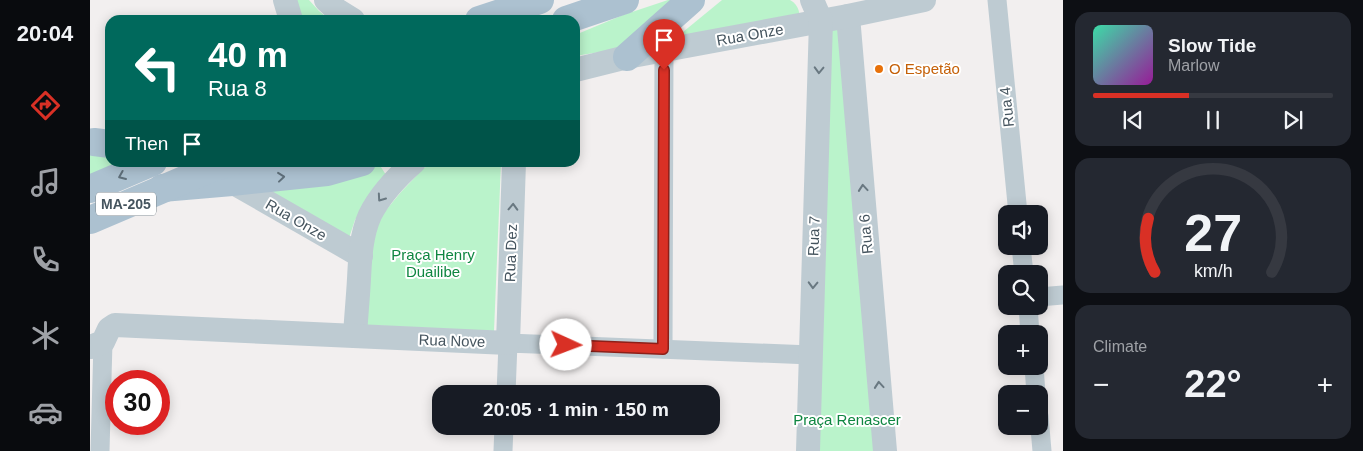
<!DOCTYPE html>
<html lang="en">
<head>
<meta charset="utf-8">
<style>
	:root { --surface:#171b24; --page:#242831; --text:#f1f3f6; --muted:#9ea1a6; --line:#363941; --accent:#d93025 }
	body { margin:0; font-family:Arial,sans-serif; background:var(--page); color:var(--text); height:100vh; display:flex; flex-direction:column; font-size:19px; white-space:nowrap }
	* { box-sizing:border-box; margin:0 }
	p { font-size:16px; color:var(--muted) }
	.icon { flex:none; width:28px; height:28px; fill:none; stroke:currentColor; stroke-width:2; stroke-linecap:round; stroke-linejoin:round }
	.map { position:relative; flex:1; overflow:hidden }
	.details { display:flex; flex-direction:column; gap:12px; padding:12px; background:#0d0f14; width:300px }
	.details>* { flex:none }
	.guide { position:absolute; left:15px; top:15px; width:475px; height:152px; border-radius:15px; box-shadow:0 2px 12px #0003; background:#00695c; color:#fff; overflow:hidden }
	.controls { position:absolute; left:908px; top:205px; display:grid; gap:10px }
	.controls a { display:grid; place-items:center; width:50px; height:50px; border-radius:10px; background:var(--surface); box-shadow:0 2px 12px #0003; font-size:25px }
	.speed { position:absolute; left:15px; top:370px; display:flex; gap:10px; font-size:25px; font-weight:700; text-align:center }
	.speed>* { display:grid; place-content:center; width:65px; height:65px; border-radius:50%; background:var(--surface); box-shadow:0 2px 12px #0003; line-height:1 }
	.speed .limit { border:8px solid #d22; background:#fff; color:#111 }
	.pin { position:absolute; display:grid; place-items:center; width:42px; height:42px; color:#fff; margin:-51px -21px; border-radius:50% 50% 50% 0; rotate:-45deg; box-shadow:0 0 5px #0007 }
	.pin .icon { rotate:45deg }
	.me { position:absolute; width:55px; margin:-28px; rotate:92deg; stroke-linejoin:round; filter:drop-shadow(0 0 4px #0008) }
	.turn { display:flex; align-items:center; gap:18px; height:105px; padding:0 20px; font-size:22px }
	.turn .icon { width:65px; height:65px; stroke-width:2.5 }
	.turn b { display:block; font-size:35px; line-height:42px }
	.then { display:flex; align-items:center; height:48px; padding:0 20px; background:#0003; gap:10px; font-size:19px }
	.big { font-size:38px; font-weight:800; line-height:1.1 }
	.details .widget { flex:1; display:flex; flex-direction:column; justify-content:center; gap:8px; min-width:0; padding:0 18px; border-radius:15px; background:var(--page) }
	.details .dial { align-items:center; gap:0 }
	.dial svg { height:130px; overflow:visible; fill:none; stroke:var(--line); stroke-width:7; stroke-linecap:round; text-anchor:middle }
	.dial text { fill:var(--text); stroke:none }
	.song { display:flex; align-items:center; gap:15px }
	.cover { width:60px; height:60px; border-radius:8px; background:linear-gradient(135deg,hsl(160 70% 55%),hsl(300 70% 35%)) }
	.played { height:5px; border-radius:2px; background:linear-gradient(90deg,var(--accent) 40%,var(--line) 40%) }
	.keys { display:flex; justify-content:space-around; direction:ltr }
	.heat { display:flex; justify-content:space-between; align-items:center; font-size:28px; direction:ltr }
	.trip { position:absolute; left:342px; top:385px; width:288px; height:50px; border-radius:15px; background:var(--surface); box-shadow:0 2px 12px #0003; font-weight:800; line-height:50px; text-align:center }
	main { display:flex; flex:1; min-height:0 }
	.tab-bar { display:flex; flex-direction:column; width:90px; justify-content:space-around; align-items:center; background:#090b0e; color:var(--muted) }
	.tab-bar .icon { width:35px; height:35px }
	.tab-bar .selected { color:var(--accent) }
	.tab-bar b { font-size:22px; color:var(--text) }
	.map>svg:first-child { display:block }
</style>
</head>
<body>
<main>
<nav class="tab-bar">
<b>20:04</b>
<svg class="icon selected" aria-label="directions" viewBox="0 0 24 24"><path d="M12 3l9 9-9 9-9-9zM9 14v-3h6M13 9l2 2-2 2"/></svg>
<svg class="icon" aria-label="music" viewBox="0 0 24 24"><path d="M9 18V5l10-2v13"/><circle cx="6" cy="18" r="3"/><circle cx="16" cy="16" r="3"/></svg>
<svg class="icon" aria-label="phone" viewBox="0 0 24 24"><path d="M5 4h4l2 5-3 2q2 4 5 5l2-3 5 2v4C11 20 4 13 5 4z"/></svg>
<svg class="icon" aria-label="climate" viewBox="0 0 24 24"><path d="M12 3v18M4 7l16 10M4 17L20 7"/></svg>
<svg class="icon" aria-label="car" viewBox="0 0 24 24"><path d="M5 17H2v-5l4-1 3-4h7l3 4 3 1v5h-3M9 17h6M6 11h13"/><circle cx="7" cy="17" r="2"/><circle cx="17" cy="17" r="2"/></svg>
</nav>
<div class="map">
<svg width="973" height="451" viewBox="0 0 973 451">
	<rect width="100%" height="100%" fill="#f2efef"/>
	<!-- green -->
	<g fill="#baf3cb">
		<path d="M 205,0 L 219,0 L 229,11 L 240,20 L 212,20 Z"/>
		<path d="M 578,0 L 591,0 L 529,49 L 485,56 L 485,35 L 533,15 Z"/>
		<path d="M 632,0 L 700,0 C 706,3 710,10 709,16 L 591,36 L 593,32 Z"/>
		<path d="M 748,29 L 791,451 L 725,451 L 740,30 Z"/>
		<path d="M 20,152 L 20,162 L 42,163 L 0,181 L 0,154 Z"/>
		<path d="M 341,163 L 411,163 L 404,331 L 277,325 L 279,248 L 292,215 L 311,192 L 333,169 Z"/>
		<path d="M 289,164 L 296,175 L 278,198 L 265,220 L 258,241 L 177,191 L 223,187 L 269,175 Z"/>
	</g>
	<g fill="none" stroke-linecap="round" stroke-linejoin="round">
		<!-- minor -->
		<g stroke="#becbd2" stroke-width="19">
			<path d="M 907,0 L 928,214"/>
			<path d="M 931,246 L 934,274"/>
			<path d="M 949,297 L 973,295"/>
			<path d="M 938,306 L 940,334"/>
			<path d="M 573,349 L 574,50"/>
			<path d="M 944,366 L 946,394"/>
			<path d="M 416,394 L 418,343 L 721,355"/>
			<path d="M 949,416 L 952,451"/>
			<path d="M 10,451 L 13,342"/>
			<path d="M 413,451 L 414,426"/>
		</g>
		<!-- tertiary -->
		<g stroke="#becbd2" stroke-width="24">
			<path d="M 195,0 L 201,20"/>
			<path d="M 236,0 L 247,10 L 263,20"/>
			<path d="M 758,16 L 795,451"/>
			<path d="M 485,70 L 537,57 L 758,16 L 834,0"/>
			<path d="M 142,182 L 271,256"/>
			<path d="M 265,336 C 266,317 268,298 269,279 C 270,258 271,235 280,215 C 290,195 307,177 324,162"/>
			<path d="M 0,347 L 13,342 L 19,329 L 25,325 L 418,343 L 424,162"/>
			<path d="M 718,451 L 731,21 L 722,0"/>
		</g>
		<!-- primary -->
		<g stroke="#acc1d0" stroke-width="28">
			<path d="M 389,20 L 450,0"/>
			<path d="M 476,20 L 535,0"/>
			<path d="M 537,57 L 601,0"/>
			<path d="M 4,142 L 20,144"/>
			<path d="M 72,188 L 142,182 L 237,172 L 272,162"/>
			<path d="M 0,189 L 63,162"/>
			<path d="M 0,220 L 122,168 L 142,162"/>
		</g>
	</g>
	<!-- one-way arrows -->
	<defs><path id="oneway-chevron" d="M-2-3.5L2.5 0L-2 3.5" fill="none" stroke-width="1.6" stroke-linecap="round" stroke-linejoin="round" transform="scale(1.25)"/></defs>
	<g stroke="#697881">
		<use href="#oneway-chevron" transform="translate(729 70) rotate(92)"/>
		<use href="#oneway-chevron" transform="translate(773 188) rotate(-95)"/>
		<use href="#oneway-chevron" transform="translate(291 198) rotate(125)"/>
		<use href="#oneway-chevron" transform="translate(423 207) rotate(-88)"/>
		<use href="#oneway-chevron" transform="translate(723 285) rotate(92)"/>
		<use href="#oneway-chevron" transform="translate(789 385) rotate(-95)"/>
	</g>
	<g stroke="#5f6f7a">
		<use href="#oneway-chevron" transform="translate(32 176) rotate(157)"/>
		<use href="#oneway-chevron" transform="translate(191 177) rotate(-6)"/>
	</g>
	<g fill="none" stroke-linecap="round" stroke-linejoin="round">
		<!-- route casing -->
		<g stroke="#8d1f18" stroke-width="12">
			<path id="route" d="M 476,345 L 573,349 L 574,70"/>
		</g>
		<!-- route -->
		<use href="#route" stroke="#d93025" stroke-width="9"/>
	</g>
	<!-- markers -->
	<circle fill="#e8710a" stroke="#fff" stroke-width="2" cx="789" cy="69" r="5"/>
	<g text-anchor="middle" stroke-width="4" stroke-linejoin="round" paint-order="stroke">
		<!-- shield labels -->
		<rect fill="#fff" stroke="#7d878e" stroke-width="1" x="6" y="192.5" width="60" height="23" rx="4"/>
		<g font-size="14" font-weight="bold" fill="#45545e">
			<text x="36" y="209">MA-205</text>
		</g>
		<!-- street labels -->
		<g font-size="15" fill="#45545e" stroke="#fff">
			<text transform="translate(660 35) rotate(-10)" y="5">Rua Onze</text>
			<text transform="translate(917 107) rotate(-96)" y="5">Rua 4</text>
			<text transform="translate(206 220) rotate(30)" y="5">Rua Onze</text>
			<text transform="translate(776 234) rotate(-95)" y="5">Rua 6</text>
			<text transform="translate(724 236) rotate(-88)" y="5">Rua 7</text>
			<text transform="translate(421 253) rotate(-88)" y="5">Rua Dez</text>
			<text transform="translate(362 341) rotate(2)" y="5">Rua Nove</text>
		</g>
		<!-- food labels -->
		<g font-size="15" fill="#c56008" stroke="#fff" text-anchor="start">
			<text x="799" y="74">O Espetão</text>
		</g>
		<!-- park labels -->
		<g font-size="15" fill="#0f8641" stroke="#fff">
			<text x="343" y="260">Praça Henry<tspan x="343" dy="17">Duailibe</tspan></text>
			<text x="757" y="425">Praça Renascer</text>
		</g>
	</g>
</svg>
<div class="controls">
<a><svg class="icon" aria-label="sound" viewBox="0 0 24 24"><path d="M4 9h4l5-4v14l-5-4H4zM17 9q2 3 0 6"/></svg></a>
<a><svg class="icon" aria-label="search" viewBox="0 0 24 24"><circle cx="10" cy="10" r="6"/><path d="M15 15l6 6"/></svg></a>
<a>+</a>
<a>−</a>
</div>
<div class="speed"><div class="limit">30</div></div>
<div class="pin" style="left:574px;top:70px;background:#d93025"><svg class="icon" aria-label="arrive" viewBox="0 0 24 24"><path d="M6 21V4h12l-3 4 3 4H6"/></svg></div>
<svg class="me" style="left:476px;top:345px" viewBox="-20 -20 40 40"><circle r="19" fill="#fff"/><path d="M0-13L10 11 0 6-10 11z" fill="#d93025"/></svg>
<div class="trip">20:05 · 1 min · 150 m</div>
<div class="guide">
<div class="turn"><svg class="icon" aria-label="left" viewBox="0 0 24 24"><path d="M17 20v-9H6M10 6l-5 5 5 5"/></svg><div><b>40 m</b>Rua 8</div></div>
<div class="then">Then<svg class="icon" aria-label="arrive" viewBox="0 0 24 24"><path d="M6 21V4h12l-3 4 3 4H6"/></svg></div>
</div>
</div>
<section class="details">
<div class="widget">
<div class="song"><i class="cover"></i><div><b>Slow Tide</b><p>Marlow</p></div></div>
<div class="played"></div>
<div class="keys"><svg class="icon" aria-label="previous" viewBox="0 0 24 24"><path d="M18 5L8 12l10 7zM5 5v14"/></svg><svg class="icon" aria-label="pause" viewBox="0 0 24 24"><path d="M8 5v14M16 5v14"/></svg><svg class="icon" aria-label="next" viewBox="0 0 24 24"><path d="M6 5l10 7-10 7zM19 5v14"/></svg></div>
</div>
<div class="widget dial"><svg viewBox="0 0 100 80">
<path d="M14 69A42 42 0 1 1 86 69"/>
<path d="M14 69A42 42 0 0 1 10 36" stroke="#d93025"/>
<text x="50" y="56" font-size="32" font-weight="700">27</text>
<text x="50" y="72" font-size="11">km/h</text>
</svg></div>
<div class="widget"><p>Climate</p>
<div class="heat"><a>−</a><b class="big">22°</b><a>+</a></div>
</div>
</section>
</main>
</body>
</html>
